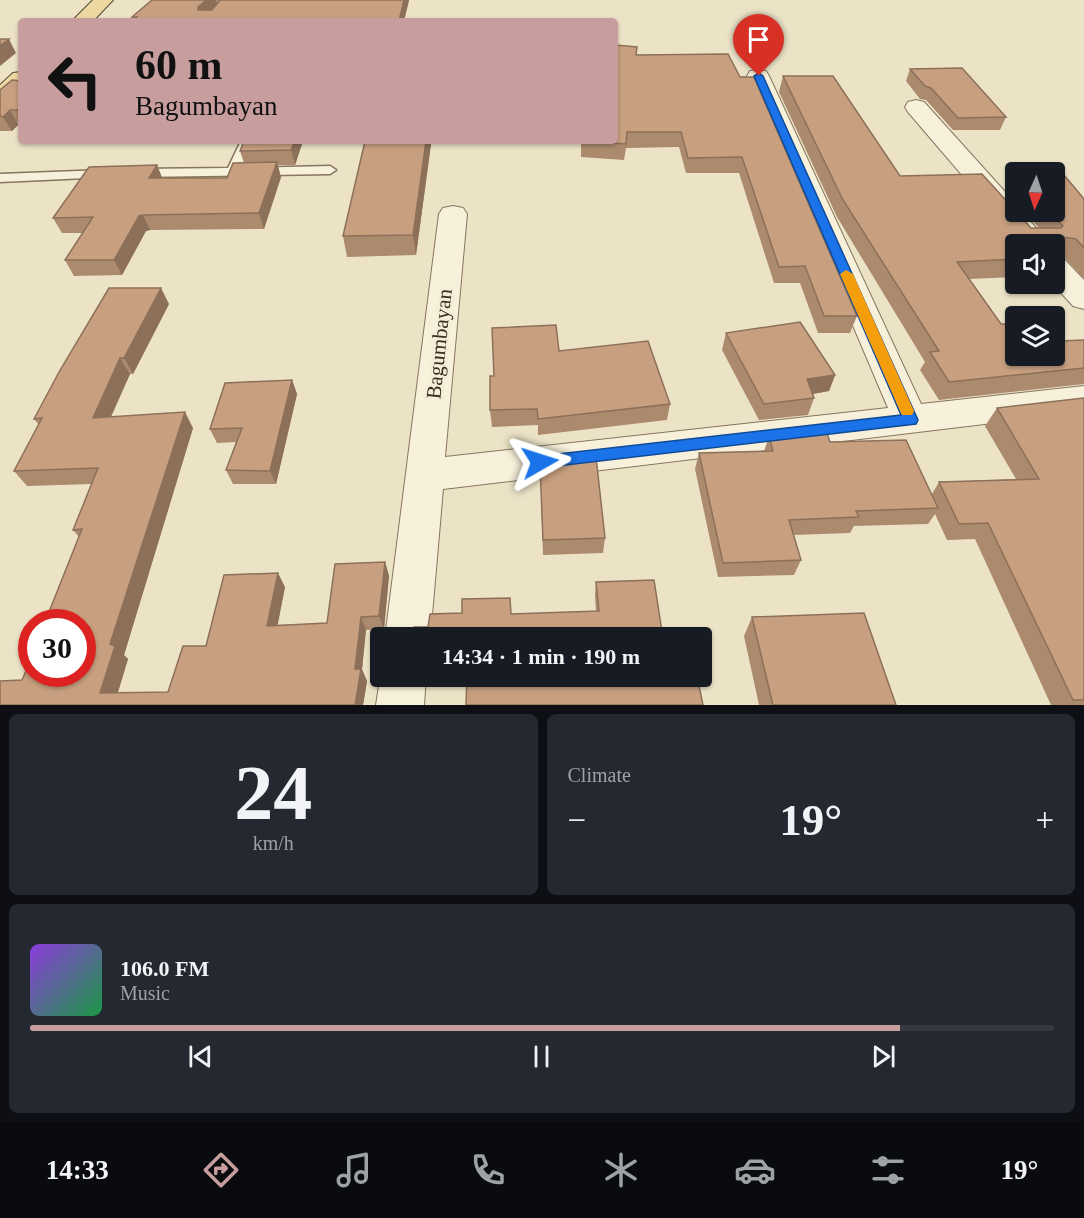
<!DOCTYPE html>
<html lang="en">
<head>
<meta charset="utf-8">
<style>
	:root { --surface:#171b24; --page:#242831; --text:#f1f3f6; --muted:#9ea1a6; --line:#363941; --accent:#c79d9d }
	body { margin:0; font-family:"Times New Roman",serif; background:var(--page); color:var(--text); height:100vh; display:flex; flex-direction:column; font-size:22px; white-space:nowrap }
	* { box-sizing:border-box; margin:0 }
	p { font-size:20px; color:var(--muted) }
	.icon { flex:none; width:33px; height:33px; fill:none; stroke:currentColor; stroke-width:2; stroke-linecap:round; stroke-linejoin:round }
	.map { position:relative; height:705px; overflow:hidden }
	.panel { display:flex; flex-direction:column; gap:9px; padding:9px; background:#0d0f14; flex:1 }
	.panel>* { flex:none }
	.banner { position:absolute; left:18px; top:18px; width:600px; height:126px; border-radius:6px; box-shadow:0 2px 4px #0004; background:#c79d9d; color:#111; overflow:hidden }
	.needle { width:39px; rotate:183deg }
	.buttons { position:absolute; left:1005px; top:162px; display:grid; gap:12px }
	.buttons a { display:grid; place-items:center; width:60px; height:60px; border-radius:6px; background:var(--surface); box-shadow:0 2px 4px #0004; font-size:30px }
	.speed { position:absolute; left:18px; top:609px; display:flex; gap:12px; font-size:30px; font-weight:700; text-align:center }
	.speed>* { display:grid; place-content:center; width:78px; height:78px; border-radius:50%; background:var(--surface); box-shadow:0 2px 4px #0004; line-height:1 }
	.speed .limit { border:9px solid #d22; background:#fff; color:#111 }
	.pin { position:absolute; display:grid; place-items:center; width:51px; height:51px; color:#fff; margin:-62px -26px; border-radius:50% 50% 50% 0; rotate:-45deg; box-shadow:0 0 6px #0007 }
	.pin .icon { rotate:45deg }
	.me { position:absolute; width:66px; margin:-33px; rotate:84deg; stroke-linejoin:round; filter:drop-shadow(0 0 4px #0008) }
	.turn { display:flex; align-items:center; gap:21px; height:126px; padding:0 18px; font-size:27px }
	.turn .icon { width:78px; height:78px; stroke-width:2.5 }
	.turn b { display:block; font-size:42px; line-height:51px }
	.big { font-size:45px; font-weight:700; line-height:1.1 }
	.panel .tile { flex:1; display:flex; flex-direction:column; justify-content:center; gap:9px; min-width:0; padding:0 21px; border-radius:9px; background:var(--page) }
	.panel .dial { align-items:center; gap:0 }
	.dial b { font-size:78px; line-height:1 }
	.song { display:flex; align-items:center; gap:18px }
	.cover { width:72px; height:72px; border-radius:9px; background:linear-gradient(135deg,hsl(270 70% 55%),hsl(140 70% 35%)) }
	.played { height:6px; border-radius:3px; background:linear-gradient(90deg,var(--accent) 85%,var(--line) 85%) }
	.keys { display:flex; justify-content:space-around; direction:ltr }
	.heat { display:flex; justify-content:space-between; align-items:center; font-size:33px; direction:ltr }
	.panel .tiles { flex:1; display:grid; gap:9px; grid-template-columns:1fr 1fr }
	.tile:last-child { grid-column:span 2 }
	.trip { position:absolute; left:370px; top:627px; width:342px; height:60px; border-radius:6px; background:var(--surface); box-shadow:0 2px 4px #0004; font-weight:700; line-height:60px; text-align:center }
	.dock { display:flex; height:96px; justify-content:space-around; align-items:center; background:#090b0e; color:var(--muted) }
	.dock .icon { width:42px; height:42px }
	.dock .selected { color:var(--accent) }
	.dock b { font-size:27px; color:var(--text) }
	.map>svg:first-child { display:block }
</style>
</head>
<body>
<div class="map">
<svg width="1084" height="705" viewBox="0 0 1084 705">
	<rect width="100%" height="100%" fill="#ece3c7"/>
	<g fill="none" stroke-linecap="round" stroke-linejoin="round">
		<!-- lane casing -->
		<g stroke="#87755e" stroke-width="3">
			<g id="lane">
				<path d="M 241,141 L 253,141 L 241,168 L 330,166 L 336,170 L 330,174 L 139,177 L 133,173 L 139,169 L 228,168 Z"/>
				<path d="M 104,170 L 110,174 L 109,177 L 0,182 L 0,174 Z"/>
			</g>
		</g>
		<!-- street casing -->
		<g stroke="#87755e" stroke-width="2">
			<g id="street">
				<path d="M 758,70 L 766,71 L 769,76 L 921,404 L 1084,386 L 1084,412 L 443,489 L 430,638 L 385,638 L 439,214 L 443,208 L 453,206 L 463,208 L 467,214 L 445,457 L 888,408 L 747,76 L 750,71 Z"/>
				<path d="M 916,100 L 924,102 L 1016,204 L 1016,212 L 1022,212 L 1050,244 L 1021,244 L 908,112 L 905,107 L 908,102 Z"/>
				<path d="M 1054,257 L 1064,259 L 1084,280 L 1084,309 L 1073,306 L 1053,284 Z"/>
				<path d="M 381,673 L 381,676 L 426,676 L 424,705 L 376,705 Z"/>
			</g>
		</g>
		<!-- primary casing -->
		<g stroke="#554331" stroke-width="2">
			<g id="primary">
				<path d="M 93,0 L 113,0 L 93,21 L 72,21 Z"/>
				<path d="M 21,72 L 21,90 L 8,102 L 0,104 L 0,85 L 13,73 Z"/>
			</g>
		</g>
		<!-- lane -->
		<use href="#lane" fill="#f7f0da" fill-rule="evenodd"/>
		<!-- street -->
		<use href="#street" fill="#f7f0da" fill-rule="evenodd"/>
		<!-- primary -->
		<use href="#primary" fill="#edd8a2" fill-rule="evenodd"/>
	</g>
	<!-- wall -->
	<g fill="#ac8a6e">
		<path d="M 152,0 L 409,0 L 404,21 L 134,21 L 132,17 Z"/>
		<path d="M 728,54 L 857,316 L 850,333 L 818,333 L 800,283 L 774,283 L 739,173 L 686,173 L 679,147 L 626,148 L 624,160 L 581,157 L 581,141 L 636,55 Z"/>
		<path d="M 910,69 L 1006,117 L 1000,130 L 953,130 L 926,100 L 920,99 L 906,81 Z"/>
		<path d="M 783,76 L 833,76 L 900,176 L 982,174 L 1031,228 L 1039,228 L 1025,212 L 1054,212 L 1054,172 L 1016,172 L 1016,200 L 1005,186 L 1014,169 L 1059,169 L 1084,199 L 1084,279 L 1064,257 L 1062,257 L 1054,270 L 1054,244 L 1016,244 L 1016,277 L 969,279 L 1001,324 L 1016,324 L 1016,356 L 1054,356 L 1054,334 L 1059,341 L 1084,340 L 1084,384 L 939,400 L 920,370 L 925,362 L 837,217 L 779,92 Z"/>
		<path d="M 21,81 L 21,125 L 18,125 L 12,131 L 0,131 L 0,90 Z"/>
		<path d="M 244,141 L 303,141 L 295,165 L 277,165 L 281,177 L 264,229 L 150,230 L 146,231 L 122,275 L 74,276 L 65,260 L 83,233 L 62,233 L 53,218 L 157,165 L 162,178 L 227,178 L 244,163 L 240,151 Z"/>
		<path d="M 431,144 L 416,255 L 347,257 L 343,236 Z"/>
		<path d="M 169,304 L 133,374 L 130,374 L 111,417 L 193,428 L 124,655 L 128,659 L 118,692 L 168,692 L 206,646 L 285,587 L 277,625 L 327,623 L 385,562 L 389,576 L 384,629 L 366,630 L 362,670 L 367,681 L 363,705 L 0,705 L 22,680 L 79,537 L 73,530 L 92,484 L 27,486 L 14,471 L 39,425 L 34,419 Z"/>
		<path d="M 726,333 L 835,375 L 829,391 L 812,394 L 814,398 L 808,415 L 759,420 L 722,350 Z"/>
		<path d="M 559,351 L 670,404 L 667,420 L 538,435 L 538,425 L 492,427 L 490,410 L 494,376 Z"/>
		<path d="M 292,380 L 297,394 L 276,484 L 233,484 L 226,470 L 236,442 L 217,443 L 210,429 Z"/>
		<path d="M 1084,398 L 1084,705 L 1051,705 L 975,539 L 947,540 L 935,514 L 928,524 L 854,526 L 850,533 L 793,535 L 801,560 L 794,575 L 718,577 L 695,469 L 699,453 L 764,451 L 769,437 L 830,442 L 932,494 L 939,482 L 1016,479 L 985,426 L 997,408 Z"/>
		<path d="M 540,464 L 605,538 L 603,553 L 543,555 Z"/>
		<path d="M 596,582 L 663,638 L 428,627 L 596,611 L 595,596 Z"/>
		<path d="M 752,617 L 896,705 L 759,705 L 744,636 Z"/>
	</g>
	<!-- shaded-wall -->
	<g fill="#8c705a">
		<path d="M 206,0 L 216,0 L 217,4 L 202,19 L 198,10 L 198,7 Z"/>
		<path d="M 404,0 L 409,0 L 404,21 L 399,21 Z"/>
		<path d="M 9,39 L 16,53 L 0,66 L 0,46 Z"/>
		<path d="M 10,110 L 18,125 L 12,131 L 3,117 Z"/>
		<path d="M 295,141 L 303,141 L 295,165 L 291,150 Z"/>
		<path d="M 426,141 L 430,141 L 431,144 L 416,255 L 413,235 Z"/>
		<path d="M 277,162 L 281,177 L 264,229 L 259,213 Z"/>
		<path d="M 157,165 L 163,180 L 149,178 Z"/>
		<path d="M 143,215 L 150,230 L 146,231 L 122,275 L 114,260 L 139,216 Z"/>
		<path d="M 161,288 L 169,304 L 133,374 L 124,358 Z"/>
		<path d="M 120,358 L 130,374 L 103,434 L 93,418 Z"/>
		<path d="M 835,375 L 829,391 L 801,396 L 807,379 Z"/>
		<path d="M 292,380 L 297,394 L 276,484 L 270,471 Z"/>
		<path d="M 185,412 L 193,428 L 124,655 L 128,659 L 114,705 L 100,693 L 110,644 Z"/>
		<path d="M 385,562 L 389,576 L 384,629 L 379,616 Z"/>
		<path d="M 278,573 L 285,587 L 275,639 L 267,626 Z"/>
		<path d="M 361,617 L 366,630 L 362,669 L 367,681 L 363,705 L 355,705 L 355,669 Z"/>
	</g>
	<!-- building -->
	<g fill="#c8a080" stroke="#8c705a" stroke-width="1.5">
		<path d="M 152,0 L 206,0 L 198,7 L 198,10 L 212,10 L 220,0 L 404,0 L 399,21 L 134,21 L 137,17 L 132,17 Z"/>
		<path d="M 0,39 L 9,39 L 0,46 Z"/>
		<path d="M 615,45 L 637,47 L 636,55 L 728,54 L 740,77 L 754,77 L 857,316 L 824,316 L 805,266 L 779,267 L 742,157 L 688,158 L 681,132 L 627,132 L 626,144 L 581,141 L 615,141 Z"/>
		<path d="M 962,68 L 1006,117 L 958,118 L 931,88 L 925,86 L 910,69 Z"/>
		<path d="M 783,76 L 833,76 L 900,176 L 982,174 L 1031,228 L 1061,228 L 1063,226 L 1050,212 L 1054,212 L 1054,172 L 1017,172 L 1014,169 L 1059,169 L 1084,199 L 1084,248 L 1076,239 L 1064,237 L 1062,257 L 1054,258 L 1054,244 L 1016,244 L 1016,259 L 957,262 L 1001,324 L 1016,324 L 1016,356 L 1054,356 L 1054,334 L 1059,341 L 1084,340 L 1084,368 L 949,382 L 930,352 L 939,351 L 843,200 Z"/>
		<path d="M 12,80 L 21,81 L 21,110 L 10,110 L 3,117 L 0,116 L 0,90 Z"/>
		<path d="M 244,141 L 295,141 L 291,150 L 240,151 Z"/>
		<path d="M 365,141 L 426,141 L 413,235 L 343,236 Z"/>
		<path d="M 277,162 L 259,213 L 143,215 L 139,216 L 114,260 L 65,260 L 93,217 L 53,218 L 89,167 L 157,165 L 149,178 L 227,178 L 233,163 Z"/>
		<path d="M 109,288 L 161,288 L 124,358 L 120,358 L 93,418 L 185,412 L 110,644 L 115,646 L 100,693 L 168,692 L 183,646 L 206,646 L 224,575 L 278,573 L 267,626 L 327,623 L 335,564 L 385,562 L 379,616 L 361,617 L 355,669 L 361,669 L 355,705 L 0,705 L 0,681 L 22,680 L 32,657 L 32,674 L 82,674 L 82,622 L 45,622 L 82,529 L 73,530 L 98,468 L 14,471 L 42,418 L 34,419 L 59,372 Z"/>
		<path d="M 800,322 L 835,375 L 807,379 L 814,398 L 764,404 L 726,333 Z"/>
		<path d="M 556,325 L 559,351 L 648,341 L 670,404 L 538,419 L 537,409 L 490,410 L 490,376 L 494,376 L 492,328 Z"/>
		<path d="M 292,380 L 270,471 L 226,470 L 242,428 L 210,429 L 225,383 Z"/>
		<path d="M 1084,398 L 1084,700 L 1073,700 L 988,523 L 959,524 L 939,482 L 1039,479 L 997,408 Z"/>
		<path d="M 826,430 L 830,442 L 906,440 L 938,508 L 856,511 L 859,517 L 789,520 L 801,560 L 723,563 L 699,453 L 773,451 L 769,437 Z"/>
		<path d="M 596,457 L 605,538 L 543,540 L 540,464 Z"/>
		<path d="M 654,580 L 663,638 L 414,638 L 414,627 L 428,627 L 430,614 L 462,613 L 462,599 L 510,598 L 511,614 L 599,611 L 596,582 Z"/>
		<path d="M 864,613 L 896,705 L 773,705 L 752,617 Z"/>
		<path d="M 467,676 L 669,676 L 670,682 L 698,681 L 703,705 L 466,705 Z"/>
	</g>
	<!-- route -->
	<path fill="#1a73e8" stroke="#114b97" stroke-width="1.5" d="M 759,73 L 763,76 L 918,420 L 916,424 L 540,468 L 535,467 L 532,462 L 535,457 L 540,456 L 901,415 L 754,76 Z"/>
	<!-- slow -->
	<path fill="#f59e0b" d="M 846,270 L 853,274 L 914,411 L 912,415 L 902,415 L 900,411 L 840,274 Z"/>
	<g text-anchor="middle" stroke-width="6" stroke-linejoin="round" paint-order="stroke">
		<!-- street labels -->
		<g font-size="21" fill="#382d20" stroke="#f4edd7">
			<text transform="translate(439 344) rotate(-84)" y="7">Bagumbayan</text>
		</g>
	</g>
</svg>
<div class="buttons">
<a><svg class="needle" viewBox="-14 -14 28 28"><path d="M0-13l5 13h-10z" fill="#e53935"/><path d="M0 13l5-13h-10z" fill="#9ea1a6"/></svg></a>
<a><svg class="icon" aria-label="sound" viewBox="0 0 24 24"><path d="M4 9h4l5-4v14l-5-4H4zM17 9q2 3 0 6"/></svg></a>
<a><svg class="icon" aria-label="layers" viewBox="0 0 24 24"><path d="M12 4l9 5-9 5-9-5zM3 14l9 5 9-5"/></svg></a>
</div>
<div class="speed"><div class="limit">30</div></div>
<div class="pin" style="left:759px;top:76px;background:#d93025"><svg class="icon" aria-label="arrive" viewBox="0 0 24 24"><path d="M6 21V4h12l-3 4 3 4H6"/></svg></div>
<svg class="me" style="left:540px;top:462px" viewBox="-20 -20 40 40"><path d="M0-17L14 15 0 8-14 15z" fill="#1a73e8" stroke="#fff" stroke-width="4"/></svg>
<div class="trip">14:34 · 1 min · 190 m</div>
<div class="banner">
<div class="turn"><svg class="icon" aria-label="left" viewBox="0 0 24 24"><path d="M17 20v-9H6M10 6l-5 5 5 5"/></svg><div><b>60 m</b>Bagumbayan</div></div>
</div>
</div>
<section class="panel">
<div class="tiles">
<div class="tile dial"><b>24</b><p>km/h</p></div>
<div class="tile"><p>Climate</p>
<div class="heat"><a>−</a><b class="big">19°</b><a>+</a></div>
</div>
<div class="tile">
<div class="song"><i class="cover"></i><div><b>106.0 FM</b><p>Music</p></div></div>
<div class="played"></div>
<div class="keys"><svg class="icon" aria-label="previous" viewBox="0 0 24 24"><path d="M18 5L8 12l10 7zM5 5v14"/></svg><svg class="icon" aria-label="pause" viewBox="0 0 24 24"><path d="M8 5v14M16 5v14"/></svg><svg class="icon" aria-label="next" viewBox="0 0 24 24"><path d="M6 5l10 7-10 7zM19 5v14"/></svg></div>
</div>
</div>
</section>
<nav class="dock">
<b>14:33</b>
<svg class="icon selected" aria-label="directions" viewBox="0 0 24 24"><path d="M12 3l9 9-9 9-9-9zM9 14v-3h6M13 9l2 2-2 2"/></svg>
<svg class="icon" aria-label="music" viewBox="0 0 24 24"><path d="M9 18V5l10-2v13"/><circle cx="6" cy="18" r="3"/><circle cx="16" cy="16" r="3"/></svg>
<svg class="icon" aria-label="phone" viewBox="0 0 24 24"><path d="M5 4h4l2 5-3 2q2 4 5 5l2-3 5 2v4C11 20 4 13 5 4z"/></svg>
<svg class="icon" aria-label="climate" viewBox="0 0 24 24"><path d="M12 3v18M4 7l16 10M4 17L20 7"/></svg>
<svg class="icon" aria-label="car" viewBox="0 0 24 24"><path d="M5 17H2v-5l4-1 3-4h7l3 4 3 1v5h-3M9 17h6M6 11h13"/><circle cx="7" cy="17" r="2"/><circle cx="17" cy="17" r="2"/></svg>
<svg class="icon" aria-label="filters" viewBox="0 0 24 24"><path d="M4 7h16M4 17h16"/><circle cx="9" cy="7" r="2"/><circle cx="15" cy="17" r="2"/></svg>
<b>19°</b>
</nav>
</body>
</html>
